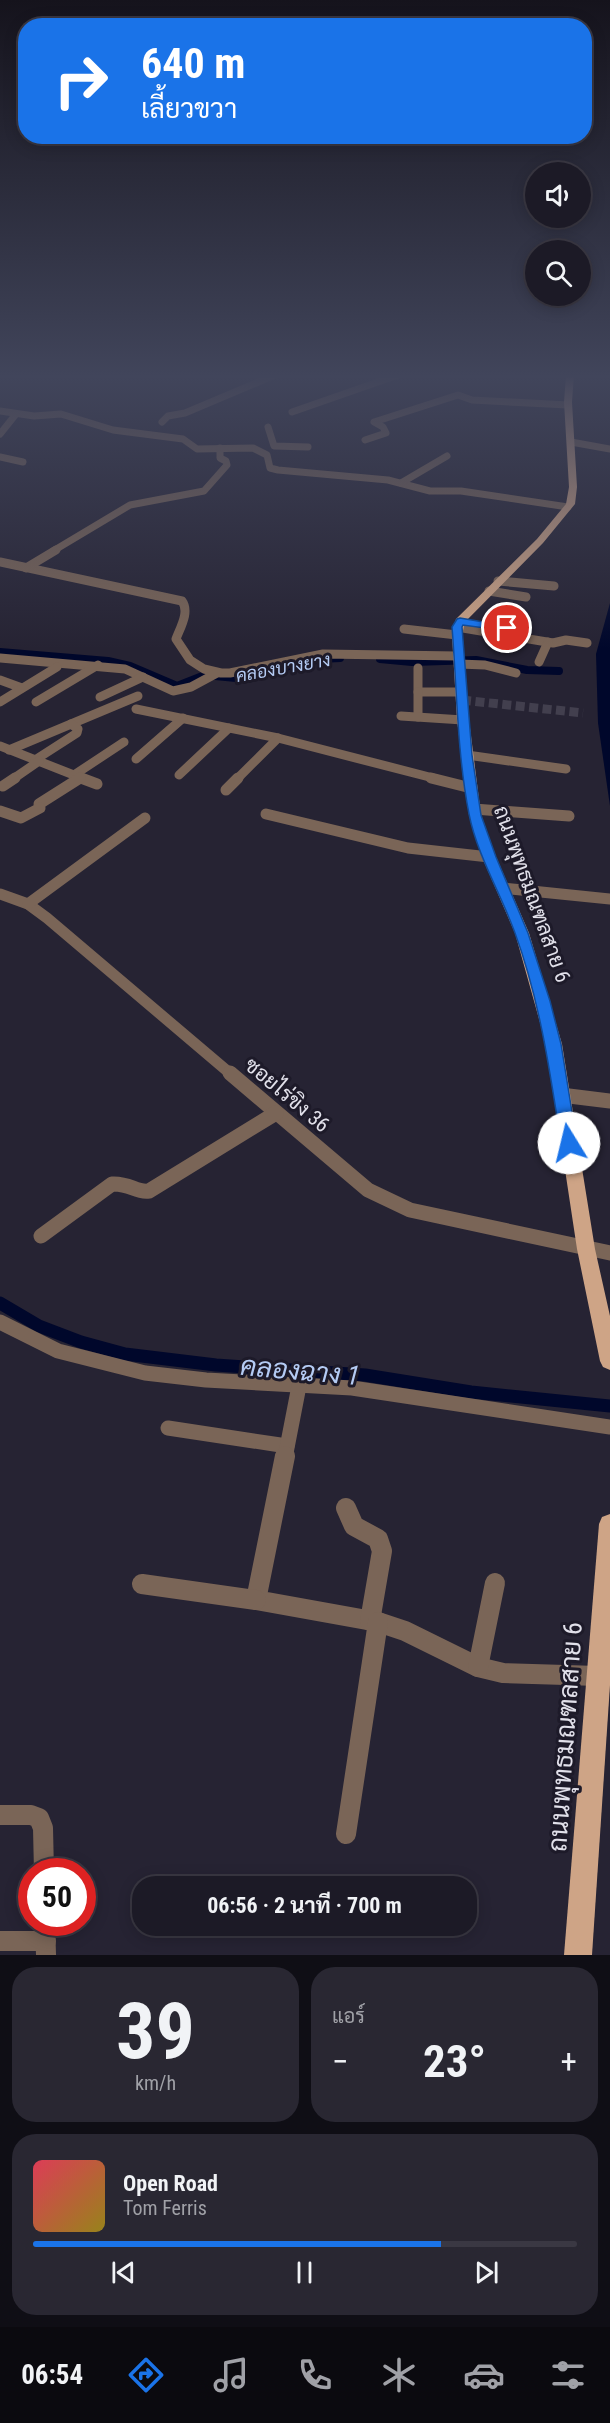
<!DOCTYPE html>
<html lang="th">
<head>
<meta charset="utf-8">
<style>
	:root { --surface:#1c1a26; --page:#292732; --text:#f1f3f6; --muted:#a0a1a7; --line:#3a3843; --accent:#1a73e8 }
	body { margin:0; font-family:"Roboto Condensed",Sarabun,sans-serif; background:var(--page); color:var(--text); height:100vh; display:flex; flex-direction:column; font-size:22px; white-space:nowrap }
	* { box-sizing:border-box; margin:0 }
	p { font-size:20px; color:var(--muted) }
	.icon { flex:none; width:33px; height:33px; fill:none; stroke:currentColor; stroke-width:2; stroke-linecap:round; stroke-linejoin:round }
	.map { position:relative; height:1955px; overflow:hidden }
	.drawer { display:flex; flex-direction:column; gap:12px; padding:12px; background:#0f0e15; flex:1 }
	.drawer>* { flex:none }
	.top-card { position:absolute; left:18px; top:18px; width:574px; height:126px; border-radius:24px; box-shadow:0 3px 15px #0003,0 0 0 2px var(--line); background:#1a73e8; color:#fff; overflow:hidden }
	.tools { position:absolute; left:525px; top:162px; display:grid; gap:12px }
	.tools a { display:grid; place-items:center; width:66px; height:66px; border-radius:50%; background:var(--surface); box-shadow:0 3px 15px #0003,0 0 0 2px var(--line); font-size:30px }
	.speed { position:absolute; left:18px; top:1858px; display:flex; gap:12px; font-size:30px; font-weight:700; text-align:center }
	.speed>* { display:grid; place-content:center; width:78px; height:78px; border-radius:50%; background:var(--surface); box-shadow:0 3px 15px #0003,0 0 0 2px var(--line); line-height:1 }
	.speed .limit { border:9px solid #d22; background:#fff; color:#111 }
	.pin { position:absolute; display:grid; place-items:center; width:51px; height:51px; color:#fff; margin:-26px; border:3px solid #fff; border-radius:50%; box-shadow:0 2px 6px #0007 }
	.me { position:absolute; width:66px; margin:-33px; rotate:351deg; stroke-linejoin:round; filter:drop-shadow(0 0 4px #0008) }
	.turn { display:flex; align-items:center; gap:21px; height:126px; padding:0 24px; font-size:27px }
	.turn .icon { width:78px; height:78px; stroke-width:2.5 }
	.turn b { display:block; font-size:42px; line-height:51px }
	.big { font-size:45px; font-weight:700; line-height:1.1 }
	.drawer .card { flex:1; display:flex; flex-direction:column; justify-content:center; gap:9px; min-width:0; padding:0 21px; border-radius:24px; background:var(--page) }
	.drawer .dial { align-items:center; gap:0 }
	.dial b { font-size:78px; line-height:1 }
	.song { display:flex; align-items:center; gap:18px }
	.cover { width:72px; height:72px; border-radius:9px; background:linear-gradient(135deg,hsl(350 70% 55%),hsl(50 70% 35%)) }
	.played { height:6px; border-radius:3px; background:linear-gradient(90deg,var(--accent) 75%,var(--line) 75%) }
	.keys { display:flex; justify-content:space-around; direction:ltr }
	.heat { display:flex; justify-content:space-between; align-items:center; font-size:33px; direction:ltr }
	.drawer .tiles { flex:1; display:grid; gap:12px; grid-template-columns:1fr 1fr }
	.card:last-child { grid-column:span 2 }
	.trip { position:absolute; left:132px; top:1876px; width:345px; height:60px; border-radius:24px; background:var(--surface); box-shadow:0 3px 15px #0003,0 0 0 2px var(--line); font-weight:700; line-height:60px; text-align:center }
	.dock { display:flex; height:96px; justify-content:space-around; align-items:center; background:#0b0a0f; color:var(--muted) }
	.dock .icon { width:42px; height:42px }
	.dock .current { color:var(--accent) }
	.dock b { font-size:27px; color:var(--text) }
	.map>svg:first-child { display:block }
</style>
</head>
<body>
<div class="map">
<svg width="610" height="1955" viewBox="0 0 610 1955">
	<rect width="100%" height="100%" fill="#262333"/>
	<!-- water -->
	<path fill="#00072b" d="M 610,603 L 610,806 L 598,723 L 596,654 Z"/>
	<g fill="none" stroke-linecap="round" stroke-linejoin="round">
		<!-- canal-far1 -->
		<g stroke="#00072b" stroke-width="8">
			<path d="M 0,652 L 108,661 L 130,666 L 177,686 L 205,675 L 236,678 L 320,659 L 340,658"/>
			<path d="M 380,659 L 412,662 L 476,660 L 527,670 L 559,671"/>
		</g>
		<!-- canal -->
		<path stroke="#00072b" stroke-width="13" d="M 0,1303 L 39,1326 L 81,1342 L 125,1354 L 216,1365 L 365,1375 L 471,1392 L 610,1406"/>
		<!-- minor-tunnel -->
		<path stroke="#423f4e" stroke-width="9" stroke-dasharray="9 4.5" stroke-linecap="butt" d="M 462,700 L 583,713"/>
		<!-- minor-far4 -->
		<g stroke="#7a6557" stroke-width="7">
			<path d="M 0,411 L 34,416 L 61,414 L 113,430 L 183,439 L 197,449 L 253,448 L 267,455 L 270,468 L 278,470 L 388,480 L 430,491 L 461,491 L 568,507"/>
			<path d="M 292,412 L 398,375"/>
			<path d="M 162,422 L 168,416 L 185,413 L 275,375"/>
			<path d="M 268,427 L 274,446 L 308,447"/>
			<path d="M 0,434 L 16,414"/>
			<path d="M 365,440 L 386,433 L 383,427 L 374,422 L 458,395 L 472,400 L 568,405"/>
			<path d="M 571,442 L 610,449"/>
			<path d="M 0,457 L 23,462"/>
			<path d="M 401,483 L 447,456"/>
			<path d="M 53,551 L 130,505 L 204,491 L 227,465 L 226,461 L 220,458 L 220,448"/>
		</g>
		<!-- minor-far3 -->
		<g stroke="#7a6557" stroke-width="9">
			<path d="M 0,562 L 182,601 C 190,612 180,628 176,639 L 190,660 L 204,669 L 221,673 L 230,673 L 323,654 L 458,656"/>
			<path d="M 26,568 L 56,550"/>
			<path d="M 498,581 L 554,586"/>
			<path d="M 489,591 L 526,597"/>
			<path d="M 457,627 L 553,643 L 566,640 L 587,643"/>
			<path d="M 404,629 L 457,635"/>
			<path d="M 0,658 L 125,669 L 173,691 L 191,687 L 217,673"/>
			<path d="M 539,662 L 548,642"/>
			<path d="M 459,664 L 485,665 L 516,673"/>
			<path d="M 418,668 L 418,692 L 461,692"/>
			<path d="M 0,680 L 22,688"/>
			<path d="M 418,692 L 418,717"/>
			<path d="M 100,697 L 143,677"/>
			<path d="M 0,702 L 57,667"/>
			<path d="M 36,702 L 98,665"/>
			<path d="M 136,709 L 278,738 L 437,779"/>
			<path d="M 401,716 L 463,720"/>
			<path d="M 0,746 L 84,779"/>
			<path d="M 9,750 L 138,696"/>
			<path d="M 467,755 L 566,769"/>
			<path d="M 136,759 L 183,718"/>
			<path d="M 35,760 L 77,733 L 78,729 L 71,724"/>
			<path d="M 74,775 L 124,742"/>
			<path d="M 179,775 L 229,728"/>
			<path d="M 13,779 L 39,761"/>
			<path d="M 237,779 L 278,738"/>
		</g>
		<!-- minor-far2 -->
		<g stroke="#7a6557" stroke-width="11">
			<path d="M 81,778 L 97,784"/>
			<path d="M 431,778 L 471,788"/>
			<path d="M 3,786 L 15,778"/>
			<path d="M 226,790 L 238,778"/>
			<path d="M 39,804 L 80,778"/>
			<path d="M 474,809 L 569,816"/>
			<path d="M 0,811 L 21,818 L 40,808"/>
			<path d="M 266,814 L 408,848 L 489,857"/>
			<path d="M 502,888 L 610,899"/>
			<path d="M 0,894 L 28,904 L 47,918 L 232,1075"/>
			<path d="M 28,904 L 145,818"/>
		</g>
		<!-- minor-far1 -->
		<g stroke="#7a6557" stroke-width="15">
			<path d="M 230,1073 L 368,1190 L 410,1210 L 610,1253"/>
			<path d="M 561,1095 L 610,1101"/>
			<path d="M 41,1236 L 112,1184 C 130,1183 136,1193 149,1191 L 276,1113"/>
			<path d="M 0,1322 L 58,1351 L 145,1373 L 206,1380 L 352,1388 L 610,1427"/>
			<path d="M 168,1428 L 287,1446"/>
			<path d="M 285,1458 L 299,1386"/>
		</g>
		<!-- minor -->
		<g stroke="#7a6557" stroke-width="20">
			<path d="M 285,1456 L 256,1600 L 378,1622 L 405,1631 L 478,1667 L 503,1673 L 598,1676"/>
			<path d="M 346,1508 L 354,1526 L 378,1539 L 382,1551 L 370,1621"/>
			<path d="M 142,1584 L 256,1600"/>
			<path d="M 478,1667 L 495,1583"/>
			<path d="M 0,1815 L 31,1815 L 39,1818 L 43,1828 L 44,1872"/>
			<path d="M 346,1834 L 378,1622"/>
			<path d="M 45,1923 L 46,1955"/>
			<path d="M 0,1941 L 46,1941"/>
		</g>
		<!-- major -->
		<g fill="#cea486" fill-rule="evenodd">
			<path d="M 566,375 L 574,375 L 572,402 L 577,487 L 575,504 L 543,543 L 465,622 L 462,635 L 469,720 L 481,815 L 496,857 L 529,933 L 562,1044 L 595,1249 L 610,1316 L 610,1370 L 603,1367 L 600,1361 L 577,1249 L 546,1044 L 515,933 L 482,857 L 469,815 L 457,720 L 452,635 L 456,619 L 537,539 L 566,504 L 569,487 L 564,402 Z"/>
			<path d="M 610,1514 L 610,1685 L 592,1955 L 564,1955 L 599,1524 L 602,1517 Z"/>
		</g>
	</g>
	<!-- sky -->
	<linearGradient id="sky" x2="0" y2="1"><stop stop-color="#15131c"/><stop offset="0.58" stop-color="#41455b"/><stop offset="1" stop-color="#41455b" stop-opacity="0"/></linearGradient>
	<rect width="610" height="649" fill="url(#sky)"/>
	<!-- route -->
	<path fill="#1a73e8" stroke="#114b97" stroke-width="1.5" d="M 460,618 L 507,626 L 512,628 L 507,631 L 463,625 L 462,627 L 472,755 L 481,815 L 496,857 L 528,933 L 550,1001 L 561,1044 L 577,1143 L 574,1147 L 563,1147 L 561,1143 C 550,1072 540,1001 515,933 C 501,894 477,855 469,814 C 457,753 457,689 452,627 L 457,619 Z"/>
	<g text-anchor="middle" stroke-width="6" stroke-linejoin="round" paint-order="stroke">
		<!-- far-water labels -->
		<g font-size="18" font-style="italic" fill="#b4cbf4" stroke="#1d1a29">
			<text transform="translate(283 668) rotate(-10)" y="6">คลองบางยาง</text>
		</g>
		<!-- street labels -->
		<g font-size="21" fill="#e1e0ea" stroke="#1d1a29">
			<text transform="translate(532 894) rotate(70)" y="7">ถนนพุทธมณฑลสาย 6</text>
			<text transform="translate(287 1095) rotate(40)" y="7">ซอยไร่ขิง 36</text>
		</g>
		<!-- near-street labels -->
		<g font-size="26" fill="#e1e0ea" stroke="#1d1a29">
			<text transform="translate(565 1737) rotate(-86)" y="9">ถนนพุทธมณฑลสาย 6</text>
		</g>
		<!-- near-water labels -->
		<g font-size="27" font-style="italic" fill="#b4cbf4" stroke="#1d1a29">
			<text transform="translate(300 1371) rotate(5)" y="9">คลองฉาง 1</text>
		</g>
	</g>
</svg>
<div class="tools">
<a><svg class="icon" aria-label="sound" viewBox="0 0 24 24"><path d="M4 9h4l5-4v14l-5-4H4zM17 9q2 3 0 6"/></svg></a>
<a><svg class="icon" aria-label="search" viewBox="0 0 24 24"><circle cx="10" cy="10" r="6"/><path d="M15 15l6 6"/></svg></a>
</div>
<div class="speed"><div class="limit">50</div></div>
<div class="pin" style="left:507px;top:628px;background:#d93025"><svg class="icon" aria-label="arrive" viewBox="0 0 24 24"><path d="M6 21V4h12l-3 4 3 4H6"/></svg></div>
<svg class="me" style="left:569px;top:1143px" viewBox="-20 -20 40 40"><circle r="19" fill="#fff"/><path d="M0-13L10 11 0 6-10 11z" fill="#1a73e8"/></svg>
<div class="trip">06:56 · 2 นาที · 700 m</div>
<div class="top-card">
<div class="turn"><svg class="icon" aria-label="right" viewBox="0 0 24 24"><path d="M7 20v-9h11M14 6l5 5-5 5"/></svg><div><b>640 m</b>เลี้ยวขวา</div></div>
</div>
</div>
<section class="drawer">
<div class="tiles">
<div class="card dial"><b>39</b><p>km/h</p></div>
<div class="card"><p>แอร์</p>
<div class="heat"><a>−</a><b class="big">23°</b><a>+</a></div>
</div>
<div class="card">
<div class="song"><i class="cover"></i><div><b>Open Road</b><p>Tom Ferris</p></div></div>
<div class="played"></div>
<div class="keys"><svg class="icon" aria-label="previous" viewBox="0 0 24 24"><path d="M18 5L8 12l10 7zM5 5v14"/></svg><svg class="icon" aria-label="pause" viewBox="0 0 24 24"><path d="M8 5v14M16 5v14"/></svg><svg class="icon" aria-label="next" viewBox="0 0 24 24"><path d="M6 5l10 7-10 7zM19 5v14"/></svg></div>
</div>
</div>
</section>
<nav class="dock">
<b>06:54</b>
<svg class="icon current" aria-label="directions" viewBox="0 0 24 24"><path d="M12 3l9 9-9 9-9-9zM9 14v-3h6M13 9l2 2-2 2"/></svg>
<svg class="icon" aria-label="music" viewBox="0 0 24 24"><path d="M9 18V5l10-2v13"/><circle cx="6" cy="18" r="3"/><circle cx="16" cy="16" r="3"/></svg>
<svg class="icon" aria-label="phone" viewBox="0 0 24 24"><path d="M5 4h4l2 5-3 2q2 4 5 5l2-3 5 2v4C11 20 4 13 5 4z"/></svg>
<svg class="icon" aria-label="climate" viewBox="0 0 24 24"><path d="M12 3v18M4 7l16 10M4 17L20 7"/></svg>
<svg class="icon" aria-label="car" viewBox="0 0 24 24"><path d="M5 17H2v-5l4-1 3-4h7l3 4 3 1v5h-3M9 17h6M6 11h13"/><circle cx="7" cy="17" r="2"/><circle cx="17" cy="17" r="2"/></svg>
<svg class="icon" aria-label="filters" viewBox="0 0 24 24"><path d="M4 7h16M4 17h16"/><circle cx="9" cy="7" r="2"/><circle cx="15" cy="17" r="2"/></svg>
</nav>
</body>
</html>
